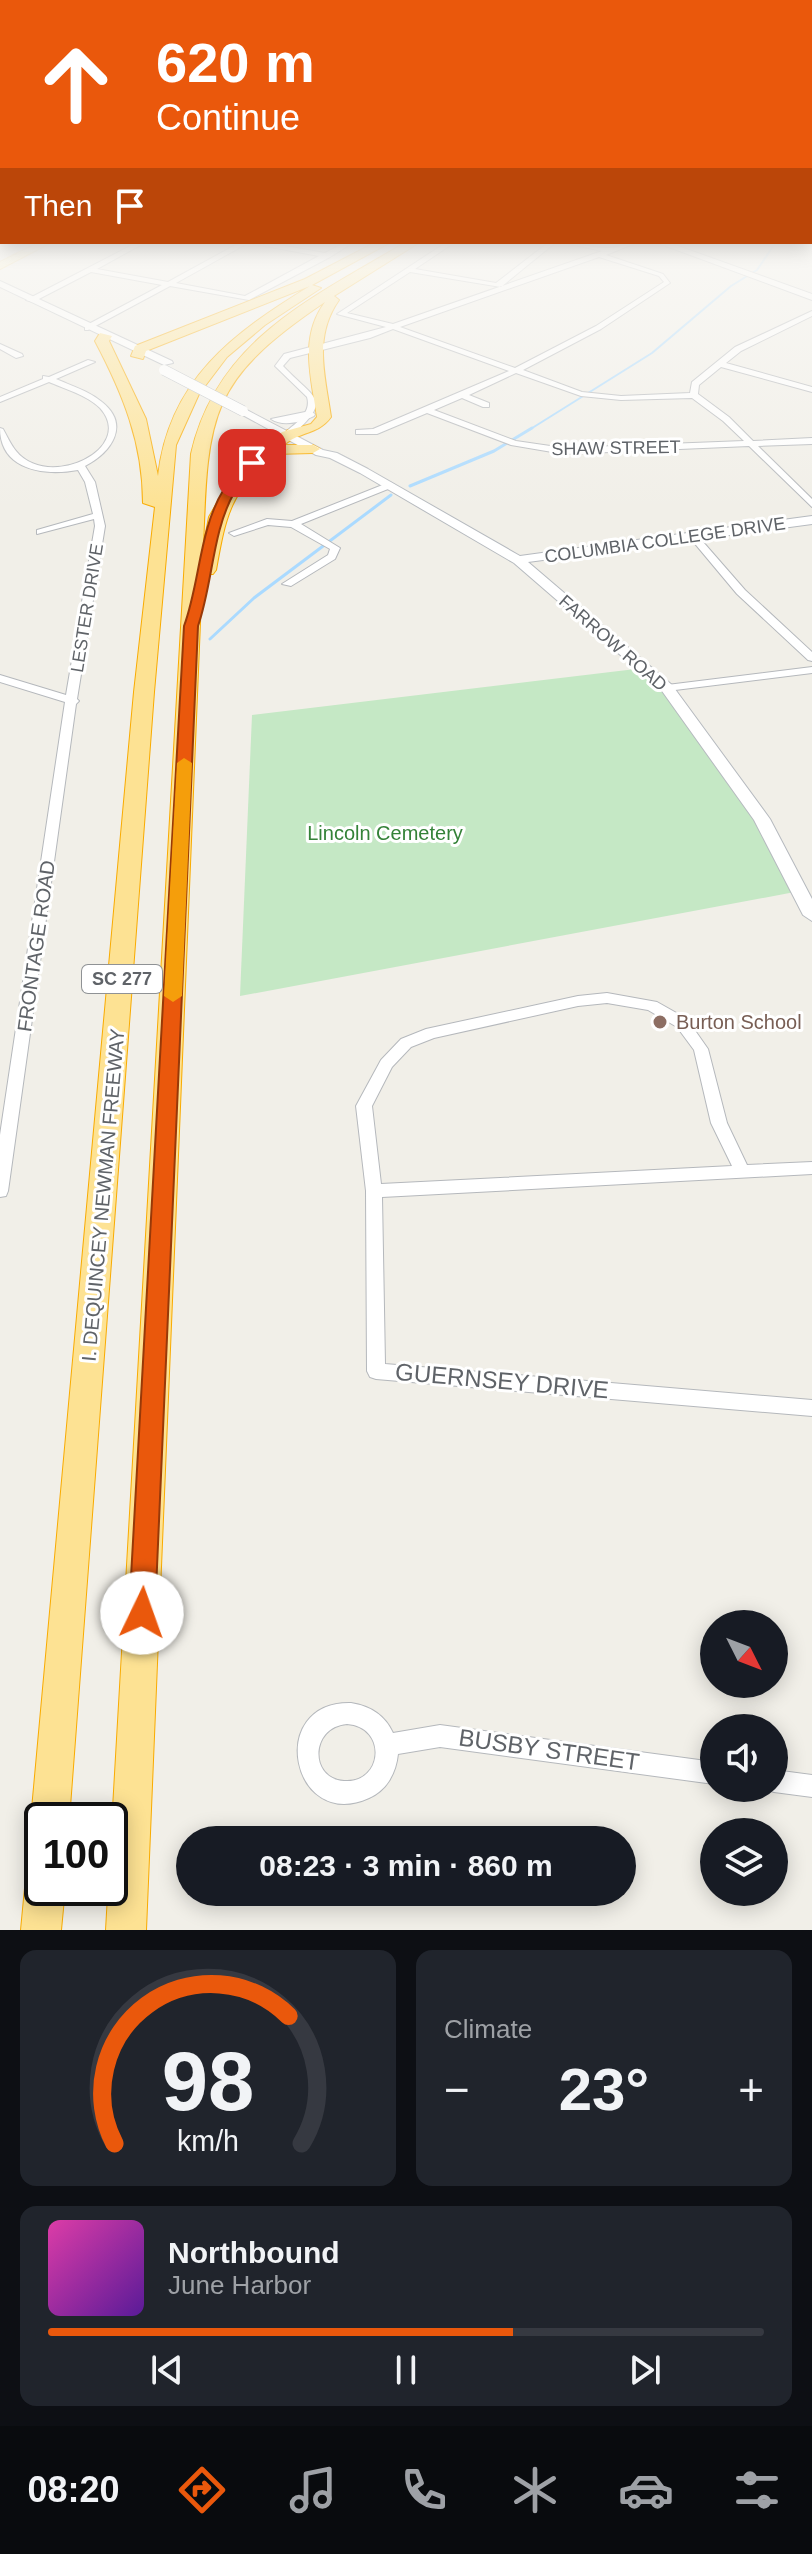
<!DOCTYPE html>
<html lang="en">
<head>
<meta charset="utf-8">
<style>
	:root { --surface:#171b24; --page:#20242c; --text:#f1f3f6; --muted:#9ea1a6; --line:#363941; --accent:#ea580c }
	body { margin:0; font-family:Helvetica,sans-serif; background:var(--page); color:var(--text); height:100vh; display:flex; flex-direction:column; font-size:30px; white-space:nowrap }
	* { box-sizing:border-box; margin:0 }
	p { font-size:26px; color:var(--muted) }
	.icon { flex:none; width:44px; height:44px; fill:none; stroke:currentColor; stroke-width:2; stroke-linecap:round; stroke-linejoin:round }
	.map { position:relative; height:1930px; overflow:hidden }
	.drawer { display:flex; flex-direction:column; gap:20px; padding:20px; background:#0d0f14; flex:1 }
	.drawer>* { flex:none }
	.top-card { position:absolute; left:0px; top:0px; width:812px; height:244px; box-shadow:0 4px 20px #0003; background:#ea580c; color:#fff; overflow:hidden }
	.needle { width:52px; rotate:132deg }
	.tools { position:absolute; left:700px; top:1610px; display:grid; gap:16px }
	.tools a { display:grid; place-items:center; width:88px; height:88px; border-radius:50%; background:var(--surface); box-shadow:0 4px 20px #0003; font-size:40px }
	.speed { position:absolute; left:24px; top:1802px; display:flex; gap:16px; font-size:40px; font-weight:700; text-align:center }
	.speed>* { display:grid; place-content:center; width:104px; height:104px; border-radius:50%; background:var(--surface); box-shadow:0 4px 20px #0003; line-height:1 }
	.speed .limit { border:4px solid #111; border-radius:12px; background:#fff; color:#111 }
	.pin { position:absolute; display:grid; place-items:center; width:68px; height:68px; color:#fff; margin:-34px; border-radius:16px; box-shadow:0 4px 12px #0006 }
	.me { position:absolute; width:88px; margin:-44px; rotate:3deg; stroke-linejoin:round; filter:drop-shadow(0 0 6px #0008) }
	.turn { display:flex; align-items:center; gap:28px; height:168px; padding:0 24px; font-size:36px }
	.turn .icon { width:104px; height:104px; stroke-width:2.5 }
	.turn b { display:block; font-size:56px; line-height:68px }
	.then { display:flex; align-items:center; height:76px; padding:0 24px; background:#0003; gap:16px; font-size:30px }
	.big { font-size:60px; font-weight:700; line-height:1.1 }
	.drawer .card { flex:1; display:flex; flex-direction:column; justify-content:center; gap:12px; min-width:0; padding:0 28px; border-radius:16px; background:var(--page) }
	.drawer .dial { align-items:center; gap:0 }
	.dial svg { height:208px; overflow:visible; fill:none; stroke:var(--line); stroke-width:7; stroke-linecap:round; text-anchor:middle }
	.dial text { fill:var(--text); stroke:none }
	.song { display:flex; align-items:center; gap:24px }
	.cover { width:96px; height:96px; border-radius:12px; background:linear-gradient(135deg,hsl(320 70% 55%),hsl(270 70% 35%)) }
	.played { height:8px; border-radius:4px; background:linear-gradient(90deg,var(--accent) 65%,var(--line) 65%) }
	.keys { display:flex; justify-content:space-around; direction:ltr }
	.heat { display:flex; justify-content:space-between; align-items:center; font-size:44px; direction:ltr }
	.drawer .tiles { flex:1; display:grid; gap:20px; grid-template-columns:1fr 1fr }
	.card:last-child { grid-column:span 2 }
	.trip { position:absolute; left:176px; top:1826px; width:460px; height:80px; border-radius:40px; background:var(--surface); box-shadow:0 4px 20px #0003; font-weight:700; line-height:80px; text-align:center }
	.tab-bar { display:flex; height:128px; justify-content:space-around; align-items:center; background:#090b0e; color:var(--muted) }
	.tab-bar .icon { width:56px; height:56px }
	.tab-bar .on { color:var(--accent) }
	.tab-bar b { font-size:36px; color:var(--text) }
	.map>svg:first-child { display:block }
</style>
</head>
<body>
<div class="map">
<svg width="812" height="1930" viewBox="0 0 812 1930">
	<rect width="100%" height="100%" fill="#f1efe8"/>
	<!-- green -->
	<path fill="#c5e8c5" d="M 644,668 L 762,819 L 800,891 L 240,996 L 252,715 Z"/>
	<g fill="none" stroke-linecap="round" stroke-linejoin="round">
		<!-- stream-far1 -->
		<path stroke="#aadaff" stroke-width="2" d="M 529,430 L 652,353 L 731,286 L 757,270 L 776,242"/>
		<!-- stream -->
		<g stroke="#aadaff" stroke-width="3">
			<path d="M 410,486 L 494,451 L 532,428"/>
			<path d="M 210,639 L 254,598 L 391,495"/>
		</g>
		<!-- street casing -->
		<g stroke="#b5b8bc" stroke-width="2">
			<g id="street">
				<path d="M 810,239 L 812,240 L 812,244 L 807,242 L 810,242 Z"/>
				<path d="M 138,242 L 146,242 L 97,269 L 168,282 L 241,242 L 262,242 L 325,253 L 346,242 L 354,242 L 330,257 L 249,300 L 170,286 L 88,330 L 85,330 L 85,326 L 162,285 L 91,272 L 33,302 L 26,300 ZM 248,243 L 319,256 L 245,296 L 176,283 Z"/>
				<path d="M 447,242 L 455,242 L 415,269 L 496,283 L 549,242 L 556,242 L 501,287 L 410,272 L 347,313 L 393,324 L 602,251 L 561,242 C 576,242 591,248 606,248 C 617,249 627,242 638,242 L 606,255 L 663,274 L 670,283 L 601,329 L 523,370 L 582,392 L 621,396 L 690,393 L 692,382 L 735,347 L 812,311 L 812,316 L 741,351 L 726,363 L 812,387 L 812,392 L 721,367 L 699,385 L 698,394 L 729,417 L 753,441 L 812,438 L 812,444 L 758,446 L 812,499 L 812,507 L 749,446 L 564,454 L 511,445 L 427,413 L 377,434 L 356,434 L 356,430 L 373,429 L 509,371 L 393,329 L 370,338 L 290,358 L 283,366 C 315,400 334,398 290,437 L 284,437 L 284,433 C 295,424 312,413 307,397 L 275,366 L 284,354 L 386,327 L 337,314 ZM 599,257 L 659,276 L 664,282 L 596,326 L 515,368 L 400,327 ZM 516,373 L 581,396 L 621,400 L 692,398 L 723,421 L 744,441 L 564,448 L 516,441 L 434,410 L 462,398 L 483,407 L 489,407 L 489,403 L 469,395 Z"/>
				<path d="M 0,344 L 22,354 L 23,356 L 16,358 L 0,349 Z"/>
				<path d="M 88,360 L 95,362 L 56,379 C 72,386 89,391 102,402 C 131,425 111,453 85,466 L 95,482 L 105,526 L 77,699 L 79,701 L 76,704 L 8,1191 L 6,1196 L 0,1197 L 0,1135 L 65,702 L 0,682 L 0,675 L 66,695 L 95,526 L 94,519 L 37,534 L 37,530 L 93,514 L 85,482 L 78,470 C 46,476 0,471 0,428 L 3,429 C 7,436 11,445 16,451 C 48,491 137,449 100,408 C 87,395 65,389 49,382 L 0,402 L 0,397 L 43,379 L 43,376 L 49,377 Z"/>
				<path d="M 390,482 L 395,485 L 393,487 L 301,524 L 340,548 L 335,559 L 291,586 L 282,584 L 328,555 L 330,549 L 291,527 L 268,525 L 234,536 L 229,533 L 267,519 L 292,521 Z"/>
				<path d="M 691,535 L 697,535 L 745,590 L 812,652 L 812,661 L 808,660 L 737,594 L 691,539 Z"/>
				<path d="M 812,667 L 812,673 L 667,691 L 661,688 L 667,685 Z"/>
				<path d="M 607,993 L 657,1002 L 687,1019 L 708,1049 L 727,1123 L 747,1165 L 812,1162 L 812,1174 L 382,1197 L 385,1364 L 812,1400 L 812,1416 L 376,1379 L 370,1377 L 367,1371 L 366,1191 L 356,1106 L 381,1060 L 401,1039 L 426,1029 L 578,996 ZM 607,1003 L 648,1010 L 677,1027 L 694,1050 L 711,1123 L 732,1166 L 381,1184 L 372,1106 L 392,1067 L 411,1047 L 434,1038 L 578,1006 Z"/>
				<path d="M 351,1703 C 370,1706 385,1715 393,1733 L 440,1725 L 714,1762 L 714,1784 L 440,1747 L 398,1754 C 396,1773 387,1790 369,1798 C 292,1833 265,1701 351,1703 ZM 347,1724 C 388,1727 383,1784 344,1781 C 309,1779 310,1727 347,1724 Z"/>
				<path d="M 774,1770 L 812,1775 L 812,1797 L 774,1792 L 766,1789 L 774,1788 Z"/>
			</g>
		</g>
		<!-- secondary casing -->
		<g stroke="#b6babf" stroke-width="2">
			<g id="secondary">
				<path d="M 655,242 L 667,242 L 812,294 L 812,300 Z"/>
				<path d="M 0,281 L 172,361 L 173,363 L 164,365 L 0,287 Z"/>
				<path d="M 243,408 L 323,450 L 337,453 L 368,469 L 520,556 L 812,516 L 812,524 L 528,562 L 672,685 L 770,819 L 812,899 L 812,921 L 803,915 L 754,820 L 662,691 L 514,563 L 360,473 L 330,458 L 316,455 L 239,413 L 238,411 Z"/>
				<path d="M 310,411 L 315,414 L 314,416 C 301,422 283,427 271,419 Z"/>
			</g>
		</g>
		<!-- primary casing -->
		<g stroke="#f2c960" stroke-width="2">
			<path id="primary" d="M 40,242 L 52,242 L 0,269 L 0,262 Z"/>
		</g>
		<!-- highway casing -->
		<g stroke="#f9ab00" stroke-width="2">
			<g id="highway">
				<path d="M 376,242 L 391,242 L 312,285 L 321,288 L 265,325 L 227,357 L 199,394 L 176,445 L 154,692 L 69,1820 L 42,1820 L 42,1836 L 36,1834 L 31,1820 L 134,692 L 155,507 L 143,503 C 143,443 123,394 95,341 L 100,333 L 112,336 L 109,341 L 146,419 L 158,476 C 169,380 233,333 310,286 L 146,351 L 143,359 L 131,356 L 135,346 L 305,279 Z"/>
				<path d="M 406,242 L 420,242 L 334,296 L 339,300 C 313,337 325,375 331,417 C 318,435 300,431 284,445 L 313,445 L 320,449 L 313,453 L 274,454 C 230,493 226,514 216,570 L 213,574 L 202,574 L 146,1930 L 106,1930 L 191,454 C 217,339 313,298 406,242 ZM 325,302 C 299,337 311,377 317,417 L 311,424 L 282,432 L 234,474 L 209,517 L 203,549 C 208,414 208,381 325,302 Z"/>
				<path d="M 42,1869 L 42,1888 L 65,1888 L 61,1930 L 21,1930 L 25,1888 L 31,1874 Z"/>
			</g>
		</g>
		<!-- street -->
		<use href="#street" fill="#fff" fill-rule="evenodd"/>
		<!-- secondary -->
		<use href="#secondary" fill="#fff" fill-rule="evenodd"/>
		<!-- primary -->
		<use href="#primary" fill="#fff2af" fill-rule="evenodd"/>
		<!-- highway -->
		<use href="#highway" fill="#fde293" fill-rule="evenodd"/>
		<!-- secondary-bridge casing -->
		<g stroke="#b6babf" stroke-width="11" stroke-linecap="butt">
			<path id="secondary-bridge" d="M 164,370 L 243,411"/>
		</g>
		<!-- secondary-bridge -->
		<use href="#secondary-bridge" stroke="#fff" stroke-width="10"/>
	</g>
	<!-- sky -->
	<linearGradient id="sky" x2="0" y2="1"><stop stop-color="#8fc3f1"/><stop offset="0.47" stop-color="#f9f8f5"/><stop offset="1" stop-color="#f9f8f5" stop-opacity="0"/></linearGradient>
	<rect width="812" height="510" fill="url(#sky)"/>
	<!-- route -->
	<path fill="#ea580c" stroke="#983908" stroke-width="2" d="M 248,461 L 258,463 C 250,473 240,482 234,493 C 212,532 213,583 198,626 L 155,1613 L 151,1622 L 142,1626 L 133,1622 L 129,1613 L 184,626 C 200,583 199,529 224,489 C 230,479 240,470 248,461 Z"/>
	<!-- slow -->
	<path fill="#f59e0b" d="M 184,758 L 192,763 L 182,996 L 173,1002 L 164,996 L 177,763 Z"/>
	<!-- markers -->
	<circle fill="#8d6e63" stroke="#fff" stroke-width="3" cx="660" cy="1022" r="8"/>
	<g text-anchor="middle" stroke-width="6" stroke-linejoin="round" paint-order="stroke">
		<!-- far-street labels -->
		<g font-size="18" fill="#5f6368" stroke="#fff">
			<text transform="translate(616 448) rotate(-1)" y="6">SHAW STREET</text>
			<text transform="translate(665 540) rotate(-8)" y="6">COLUMBIA COLLEGE DRIVE</text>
			<text transform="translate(87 608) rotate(-81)" y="6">LESTER DRIVE</text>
			<text transform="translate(613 643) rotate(41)" y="6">FARROW ROAD</text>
		</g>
		<!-- shield labels -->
		<rect fill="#fff" stroke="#8f9295" stroke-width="2" x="82" y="965" width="80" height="28" rx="6"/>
		<g font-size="18" font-weight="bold" fill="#5f6368">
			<text x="122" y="985">SC 277</text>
		</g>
		<!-- park labels -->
		<g font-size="20" fill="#348238" stroke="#fff">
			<text x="385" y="840">Lincoln Cemetery</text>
		</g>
		<!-- street labels -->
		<g font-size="20" fill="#5f6368" stroke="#fff">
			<text transform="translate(36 946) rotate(-82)" y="7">FRONTAGE ROAD</text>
			<text transform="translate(103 1195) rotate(-85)" y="7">I. DEQUINCEY NEWMAN FREEWAY</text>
		</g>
		<!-- education labels -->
		<g font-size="20" fill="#785e54" stroke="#fff" text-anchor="start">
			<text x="676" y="1029">Burton School</text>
		</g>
		<!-- near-street labels -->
		<g font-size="24" fill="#5f6368" stroke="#fff">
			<text transform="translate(502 1381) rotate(5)" y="8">GUERNSEY DRIVE</text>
			<text transform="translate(549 1750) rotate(8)" y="8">BUSBY STREET</text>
		</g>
	</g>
</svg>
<div class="tools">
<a><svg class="needle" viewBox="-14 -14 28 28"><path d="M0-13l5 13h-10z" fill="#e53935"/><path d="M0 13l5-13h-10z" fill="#9ea1a6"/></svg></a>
<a><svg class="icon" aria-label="sound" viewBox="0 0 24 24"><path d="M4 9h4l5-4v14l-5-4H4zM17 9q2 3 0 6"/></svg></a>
<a><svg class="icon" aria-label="layers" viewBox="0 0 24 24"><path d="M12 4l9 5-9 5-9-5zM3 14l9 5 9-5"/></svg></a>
</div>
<div class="speed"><div class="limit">100</div></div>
<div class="pin" style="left:252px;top:463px;background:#d93025"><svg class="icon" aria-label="arrive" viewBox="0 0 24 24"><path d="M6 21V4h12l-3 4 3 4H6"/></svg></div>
<svg class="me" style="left:142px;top:1613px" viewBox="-20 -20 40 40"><circle r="19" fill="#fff"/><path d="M0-13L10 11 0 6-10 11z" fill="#ea580c"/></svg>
<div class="trip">08:23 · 3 min · 860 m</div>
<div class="top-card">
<div class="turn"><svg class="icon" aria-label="ahead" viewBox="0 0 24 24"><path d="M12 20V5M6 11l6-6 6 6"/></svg><div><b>620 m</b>Continue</div></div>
<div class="then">Then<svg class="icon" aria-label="arrive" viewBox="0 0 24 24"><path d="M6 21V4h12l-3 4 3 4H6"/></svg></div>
</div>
</div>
<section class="drawer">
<div class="tiles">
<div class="card dial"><svg viewBox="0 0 100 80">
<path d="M14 69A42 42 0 1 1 86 69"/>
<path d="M14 69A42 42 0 0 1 81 20" stroke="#ea580c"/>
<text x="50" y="56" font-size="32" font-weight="700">98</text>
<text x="50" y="72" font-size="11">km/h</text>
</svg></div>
<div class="card"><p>Climate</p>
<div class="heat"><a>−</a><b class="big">23°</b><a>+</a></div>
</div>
<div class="card">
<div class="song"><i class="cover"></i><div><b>Northbound</b><p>June Harbor</p></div></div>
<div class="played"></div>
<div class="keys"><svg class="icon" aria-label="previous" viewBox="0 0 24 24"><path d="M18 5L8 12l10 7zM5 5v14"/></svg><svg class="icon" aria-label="pause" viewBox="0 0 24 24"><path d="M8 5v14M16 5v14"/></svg><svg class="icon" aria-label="next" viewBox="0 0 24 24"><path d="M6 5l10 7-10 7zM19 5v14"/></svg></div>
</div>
</div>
</section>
<nav class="tab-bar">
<b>08:20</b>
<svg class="icon on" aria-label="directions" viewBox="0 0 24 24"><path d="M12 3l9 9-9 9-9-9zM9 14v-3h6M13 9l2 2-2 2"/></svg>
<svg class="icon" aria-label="music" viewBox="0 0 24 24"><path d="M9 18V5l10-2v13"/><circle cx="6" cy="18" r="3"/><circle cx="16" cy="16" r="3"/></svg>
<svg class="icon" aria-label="phone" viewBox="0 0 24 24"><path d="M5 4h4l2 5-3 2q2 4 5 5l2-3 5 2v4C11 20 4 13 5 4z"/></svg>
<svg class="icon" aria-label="climate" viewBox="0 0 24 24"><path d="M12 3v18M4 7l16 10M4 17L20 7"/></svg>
<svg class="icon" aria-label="car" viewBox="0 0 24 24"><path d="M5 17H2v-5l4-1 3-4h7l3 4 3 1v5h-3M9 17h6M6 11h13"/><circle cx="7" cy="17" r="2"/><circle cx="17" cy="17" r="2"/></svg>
<svg class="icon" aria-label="filters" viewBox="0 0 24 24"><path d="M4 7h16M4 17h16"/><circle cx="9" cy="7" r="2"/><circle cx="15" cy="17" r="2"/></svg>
</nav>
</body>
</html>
